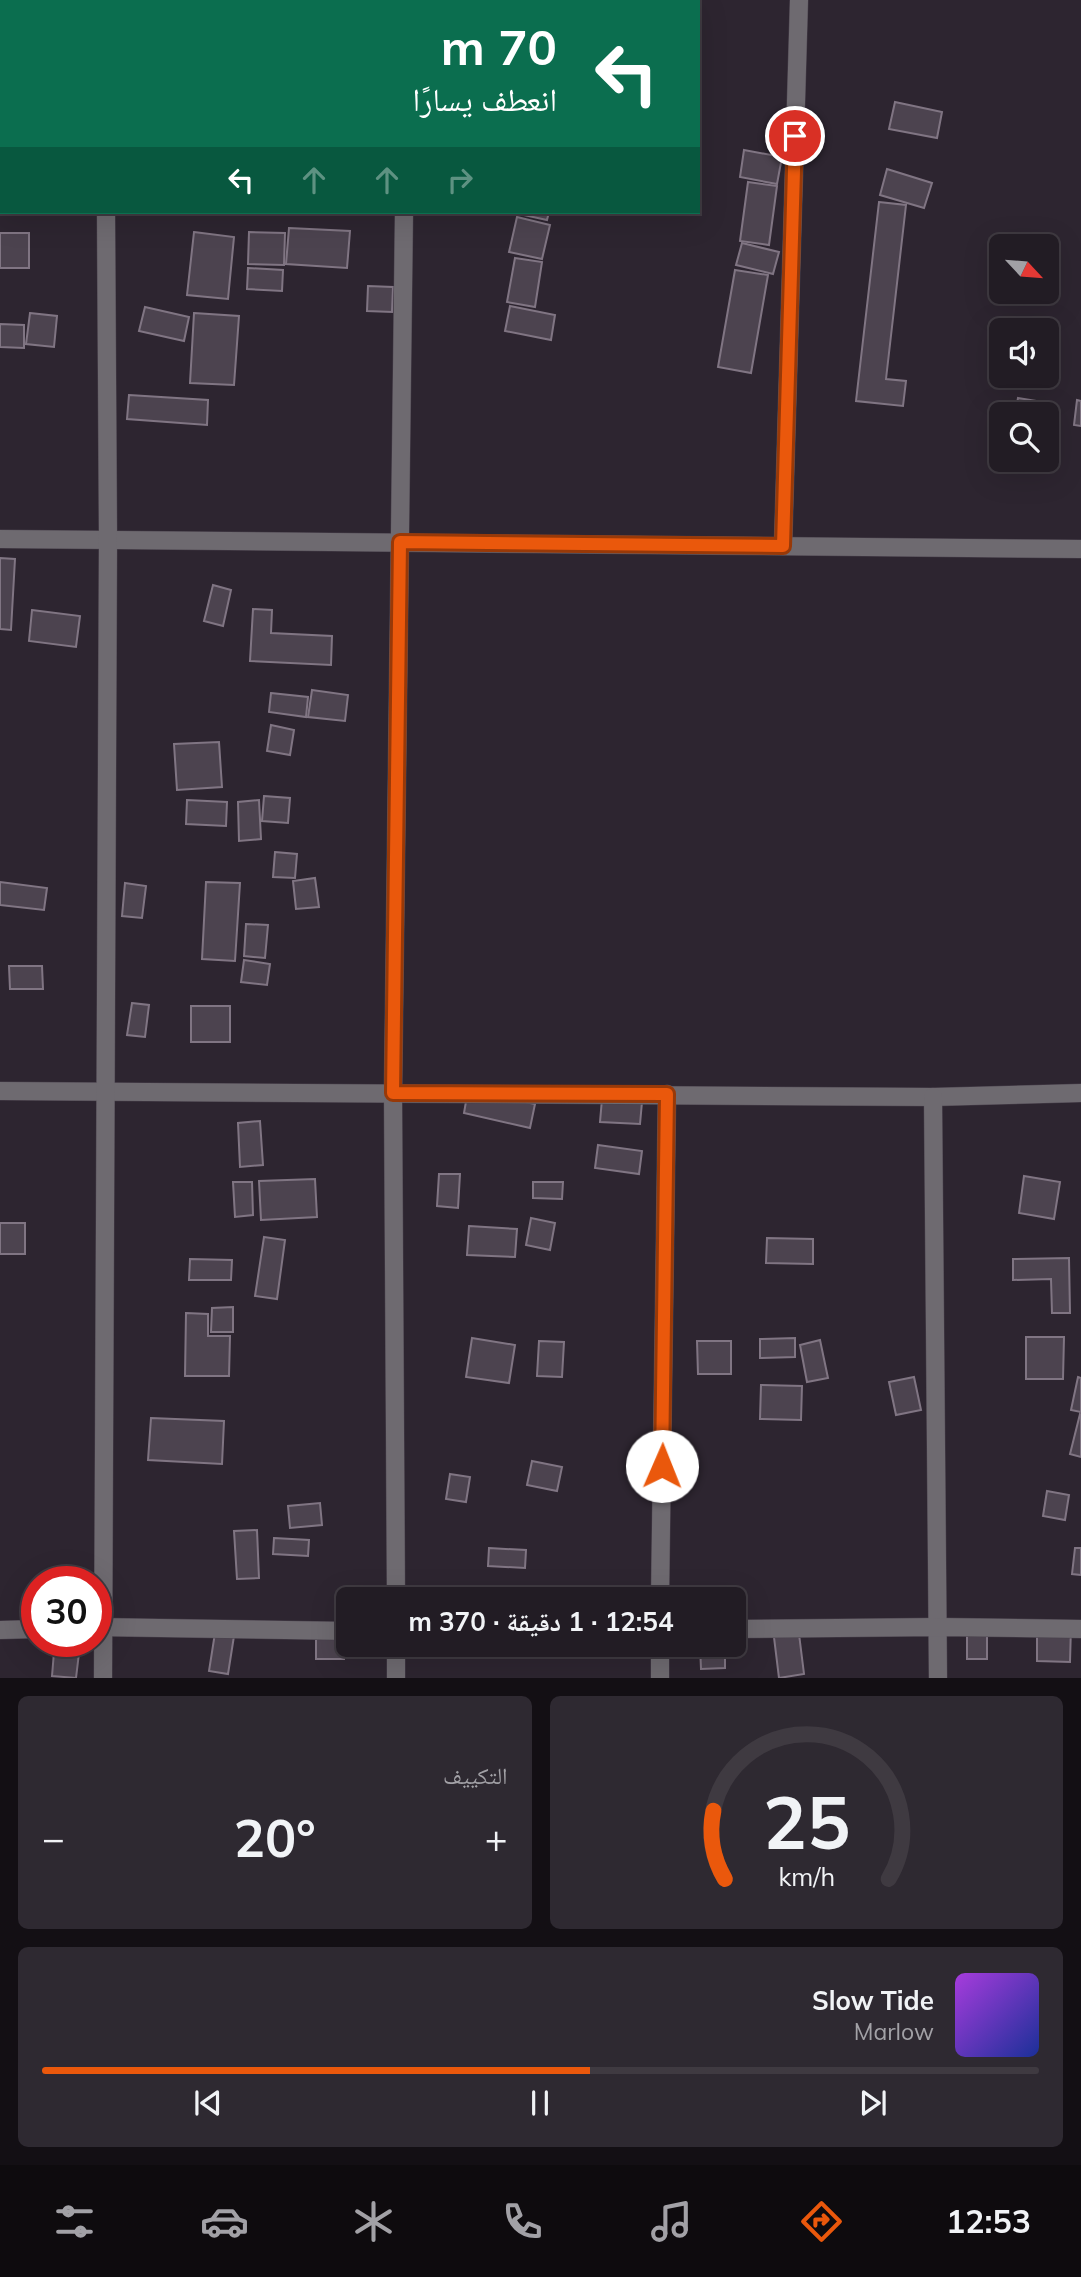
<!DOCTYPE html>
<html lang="ar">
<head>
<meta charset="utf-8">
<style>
	:root { --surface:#221c24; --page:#2e2931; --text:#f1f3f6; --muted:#a2a1a6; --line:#3f3a41; --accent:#ea580c }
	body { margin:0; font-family:Mulish,"Noto Naskh Arabic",sans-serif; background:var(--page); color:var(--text); direction:rtl; height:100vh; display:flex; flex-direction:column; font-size:26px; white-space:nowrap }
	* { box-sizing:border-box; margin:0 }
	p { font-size:23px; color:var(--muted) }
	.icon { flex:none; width:38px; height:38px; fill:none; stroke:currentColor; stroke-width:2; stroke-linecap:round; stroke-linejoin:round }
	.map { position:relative; height:1678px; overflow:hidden; direction:ltr }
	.drawer { display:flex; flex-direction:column; gap:18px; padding:18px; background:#130f14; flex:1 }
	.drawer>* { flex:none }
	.guide { position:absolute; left:0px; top:0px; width:700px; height:214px; box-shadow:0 7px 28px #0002,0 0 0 2px var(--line); direction:rtl; background:#0b6e4f; color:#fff; overflow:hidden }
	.needle { width:46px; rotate:116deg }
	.controls { position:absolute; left:989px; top:234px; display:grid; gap:14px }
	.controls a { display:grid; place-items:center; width:70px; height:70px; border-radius:10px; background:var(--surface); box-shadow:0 7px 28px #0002,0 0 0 2px var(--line); font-size:35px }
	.speed { position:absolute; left:21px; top:1566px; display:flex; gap:14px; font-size:35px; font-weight:700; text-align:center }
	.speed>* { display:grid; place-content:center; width:91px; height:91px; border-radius:50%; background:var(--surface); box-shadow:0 7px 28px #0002,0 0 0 2px var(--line); line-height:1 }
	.speed .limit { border:10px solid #d22; background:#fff; color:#111 }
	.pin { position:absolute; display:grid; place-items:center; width:60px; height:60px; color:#fff; margin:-30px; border:4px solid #fff; border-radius:50%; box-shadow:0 2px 7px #0007 }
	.me { position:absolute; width:77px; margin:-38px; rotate:1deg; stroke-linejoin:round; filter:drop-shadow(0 0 5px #0008) }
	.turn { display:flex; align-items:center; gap:24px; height:147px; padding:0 28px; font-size:32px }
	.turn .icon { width:91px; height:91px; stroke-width:2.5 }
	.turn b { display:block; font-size:49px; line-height:60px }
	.lanes { display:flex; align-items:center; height:66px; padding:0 28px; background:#0003; justify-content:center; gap:35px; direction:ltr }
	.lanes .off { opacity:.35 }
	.big { font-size:52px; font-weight:700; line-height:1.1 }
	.drawer .card { flex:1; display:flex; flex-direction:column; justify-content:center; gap:10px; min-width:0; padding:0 24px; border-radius:10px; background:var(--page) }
	.drawer .dial { align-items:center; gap:0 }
	.dial svg { height:182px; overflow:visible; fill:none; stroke:var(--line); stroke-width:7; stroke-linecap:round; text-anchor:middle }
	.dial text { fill:var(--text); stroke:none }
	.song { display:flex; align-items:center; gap:21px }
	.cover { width:84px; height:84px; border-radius:10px; background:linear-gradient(135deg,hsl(280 70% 55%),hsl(230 70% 35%)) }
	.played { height:7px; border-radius:4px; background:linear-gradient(90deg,var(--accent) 55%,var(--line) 55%) }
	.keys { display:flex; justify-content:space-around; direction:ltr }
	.heat { display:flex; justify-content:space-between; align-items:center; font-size:38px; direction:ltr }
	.drawer .tiles { flex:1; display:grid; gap:18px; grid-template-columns:1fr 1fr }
	.card:last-child { grid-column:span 2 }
	.trip { position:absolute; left:336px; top:1587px; width:410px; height:70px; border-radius:10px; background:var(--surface); box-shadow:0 7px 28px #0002,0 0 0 2px var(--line); font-weight:700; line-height:70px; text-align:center; direction:rtl }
	.dock { display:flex; height:112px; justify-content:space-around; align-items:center; background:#0e0b0e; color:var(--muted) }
	.dock .icon { width:49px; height:49px }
	.dock .active { color:var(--accent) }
	.dock b { font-size:32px; color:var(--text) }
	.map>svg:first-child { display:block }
</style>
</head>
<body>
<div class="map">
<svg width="1081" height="1679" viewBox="0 0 1081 1679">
	<rect width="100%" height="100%" fill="#2d2530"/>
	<!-- building -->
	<g fill="#4c434f" stroke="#807583" stroke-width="2">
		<path d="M 895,102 L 942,112 L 937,138 L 889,129 Z"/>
		<path d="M 744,150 L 782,157 L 777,184 L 740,177 Z"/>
		<path d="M 887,169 L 932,183 L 924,208 L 880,195 Z"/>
		<path d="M 748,182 L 777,186 L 769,245 L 740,241 Z"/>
		<path d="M 879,202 L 906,205 L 886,379 L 906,381 L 903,406 L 856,401 Z"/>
		<path d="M 519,212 L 549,212 L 547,220 L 519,214 Z"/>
		<path d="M 517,217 L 550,225 L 542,259 L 509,252 Z"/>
		<path d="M 289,228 L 350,231 L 347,268 L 286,264 Z"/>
		<path d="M 194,232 L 234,237 L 228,299 L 187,295 Z"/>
		<path d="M 249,232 L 285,233 L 284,265 L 248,264 Z"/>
		<rect x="0" y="233" width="29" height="35"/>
		<path d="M 742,243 L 779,252 L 773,274 L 736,265 Z"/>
		<path d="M 515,258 L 542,262 L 535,307 L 507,302 Z"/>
		<path d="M 248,268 L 283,270 L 282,291 L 247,289 Z"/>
		<path d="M 735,270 L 768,275 L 751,373 L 718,367 Z"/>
		<path d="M 368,286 L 393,287 L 392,312 L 367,311 Z"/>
		<path d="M 510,306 L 555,315 L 551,340 L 505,331 Z"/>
		<path d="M 145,307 L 189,317 L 184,341 L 139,331 Z"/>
		<path d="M 30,313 L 57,316 L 54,347 L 26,344 Z"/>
		<path d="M 194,313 L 239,316 L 234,385 L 190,383 Z"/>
		<path d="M 0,324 L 24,325 L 24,348 L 0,347 Z"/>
		<path d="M 129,395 L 208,400 L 207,425 L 127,419 Z"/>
		<path d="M 1018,398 L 1049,403 L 1046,417 L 1046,415 L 1015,415 Z"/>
		<path d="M 1077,400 L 1081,401 L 1081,426 L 1074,425 Z"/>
		<path d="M 0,558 L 15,559 L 11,630 L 0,629 Z"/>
		<path d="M 213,585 L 231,590 L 223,626 L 204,621 Z"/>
		<path d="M 253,609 L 272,610 L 271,633 L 332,636 L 331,665 L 250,661 Z"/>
		<path d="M 32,610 L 80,616 L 76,647 L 29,641 Z"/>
		<path d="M 312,690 L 348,695 L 345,721 L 308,717 Z"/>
		<path d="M 271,693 L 308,697 L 306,717 L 269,712 Z"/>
		<path d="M 271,725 L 294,730 L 290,755 L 267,751 Z"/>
		<path d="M 219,742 L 222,787 L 177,790 L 174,744 Z"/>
		<path d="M 264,796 L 290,798 L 288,823 L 262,821 Z"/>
		<path d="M 187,800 L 227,802 L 226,826 L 186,824 Z"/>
		<path d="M 259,800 L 261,839 L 239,841 L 238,802 Z"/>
		<path d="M 275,852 L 297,854 L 295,878 L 273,877 Z"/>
		<path d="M 315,878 L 319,907 L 296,909 L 293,881 Z"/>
		<path d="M 0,882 L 47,888 L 44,910 L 0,905 Z"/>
		<path d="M 206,882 L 240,883 L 235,961 L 202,959 Z"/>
		<path d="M 125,883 L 146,886 L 142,918 L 122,916 Z"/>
		<path d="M 246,924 L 268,925 L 265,958 L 244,956 Z"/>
		<path d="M 244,960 L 270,964 L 267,985 L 241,982 Z"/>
		<path d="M 9,966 L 42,966 L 43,989 L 10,989 Z"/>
		<path d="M 132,1003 L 149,1005 L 145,1037 L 127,1035 Z"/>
		<rect x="191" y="1006" width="39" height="36"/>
		<path d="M 468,1090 L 535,1104 L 530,1128 L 464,1113 Z"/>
		<path d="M 602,1099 L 642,1102 L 640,1124 L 600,1122 Z"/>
		<path d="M 260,1121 L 263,1165 L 240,1167 L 238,1123 Z"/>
		<path d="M 598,1145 L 642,1151 L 639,1174 L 595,1168 Z"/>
		<path d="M 439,1174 L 460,1174 L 458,1208 L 437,1206 Z"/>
		<path d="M 1024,1176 L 1060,1182 L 1054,1219 L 1019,1213 Z"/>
		<path d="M 315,1179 L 317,1217 L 261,1220 L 259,1181 Z"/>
		<path d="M 233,1182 L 252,1182 L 253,1215 L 235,1217 Z"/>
		<path d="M 533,1182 L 563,1182 L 562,1199 L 533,1198 Z"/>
		<path d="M 531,1218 L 555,1223 L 550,1250 L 526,1245 Z"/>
		<rect x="0" y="1223" width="25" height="31"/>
		<path d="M 469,1226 L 517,1229 L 515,1257 L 467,1255 Z"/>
		<path d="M 264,1237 L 285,1240 L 277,1299 L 255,1296 Z"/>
		<path d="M 767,1238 L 813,1239 L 813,1264 L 766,1263 Z"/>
		<path d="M 1069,1258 L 1070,1313 L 1052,1313 L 1051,1279 L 1013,1280 L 1013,1259 Z"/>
		<path d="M 190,1259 L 232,1260 L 231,1280 L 189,1280 Z"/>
		<path d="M 233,1307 L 233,1332 L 211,1332 L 212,1308 Z"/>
		<path d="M 186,1313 L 208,1314 L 208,1336 L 230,1336 L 229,1376 L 185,1376 Z"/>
		<path d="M 1026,1337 L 1064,1337 L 1063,1379 L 1026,1379 Z"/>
		<path d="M 472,1338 L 515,1345 L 509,1383 L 466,1377 Z"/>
		<path d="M 795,1338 L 795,1357 L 760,1358 L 760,1339 Z"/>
		<path d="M 820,1340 L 828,1378 L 807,1382 L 800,1345 Z"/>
		<path d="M 539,1341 L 564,1342 L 562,1377 L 537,1376 Z"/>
		<path d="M 697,1341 L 731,1341 L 731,1374 L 698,1374 Z"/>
		<path d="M 914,1377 L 921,1410 L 896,1415 L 889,1382 Z"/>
		<path d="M 1078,1377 L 1081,1378 L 1081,1412 L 1071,1410 Z"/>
		<path d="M 761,1385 L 802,1386 L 801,1420 L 760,1419 Z"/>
		<path d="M 1080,1414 L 1081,1415 L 1081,1457 L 1070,1454 Z"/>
		<path d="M 151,1418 L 224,1421 L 222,1464 L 148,1460 Z"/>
		<path d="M 532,1461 L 562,1467 L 557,1491 L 527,1485 Z"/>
		<path d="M 450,1474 L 470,1477 L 466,1502 L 446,1499 Z"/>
		<path d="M 1047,1491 L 1069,1495 L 1065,1520 L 1043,1516 Z"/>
		<path d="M 320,1503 L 322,1525 L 290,1528 L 288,1506 Z"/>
		<path d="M 257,1530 L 259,1578 L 237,1579 L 234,1531 Z"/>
		<path d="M 274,1538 L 309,1540 L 308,1556 L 273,1554 Z"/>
		<path d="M 489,1548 L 526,1550 L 525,1568 L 488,1566 Z"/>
		<path d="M 1075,1548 L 1081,1548 L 1081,1575 L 1072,1574 Z"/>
		<path d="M 1037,1625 L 1071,1626 L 1070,1662 L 1037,1661 Z"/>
		<path d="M 798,1626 L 804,1674 L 779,1678 L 773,1629 Z"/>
		<path d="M 987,1627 L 987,1659 L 967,1659 L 967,1628 Z"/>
		<path d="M 215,1633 L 234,1636 L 228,1674 L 209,1671 Z"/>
		<path d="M 316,1633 L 345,1634 L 344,1659 L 316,1659 Z"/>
		<path d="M 700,1645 L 725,1645 L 725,1668 L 701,1669 Z"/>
		<path d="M 54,1652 L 79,1653 L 76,1678 L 52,1676 Z"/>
	</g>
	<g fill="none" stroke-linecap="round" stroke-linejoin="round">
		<!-- minor casing -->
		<g stroke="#49414c" stroke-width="19">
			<g id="minor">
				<path d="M 105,0 L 105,2"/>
				<path d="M 407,2 L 407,0"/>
				<path d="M 0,539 L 1081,549"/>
				<path d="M 783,546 L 799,0"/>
				<path d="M 0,1091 L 933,1097 L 1081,1093"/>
				<path d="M 933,1097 L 938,1679"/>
				<path d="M 396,1600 L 393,1093 L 404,212"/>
				<path d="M 660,1600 L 667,1094"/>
				<path d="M 96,1627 L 348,1631"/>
				<path d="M 733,1629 L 939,1627 L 1081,1629"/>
				<path d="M 0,1630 L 37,1629"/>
				<path d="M 660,1645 L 660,1679"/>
				<path d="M 103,1679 L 108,539 L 106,212"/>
				<path d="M 396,1679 L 396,1645"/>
			</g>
		</g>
		<!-- minor -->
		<use href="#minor" stroke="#6e6a70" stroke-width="18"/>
	</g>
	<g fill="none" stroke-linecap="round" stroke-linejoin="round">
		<!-- route casing -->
		<g stroke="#983908" stroke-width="18">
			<path id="route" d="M 662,1466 L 667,1094 L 393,1093 L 400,542 L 783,546 L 795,136"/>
		</g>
		<!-- route -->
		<use href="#route" stroke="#ea580c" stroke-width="12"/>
	</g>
</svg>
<div class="controls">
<a><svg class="needle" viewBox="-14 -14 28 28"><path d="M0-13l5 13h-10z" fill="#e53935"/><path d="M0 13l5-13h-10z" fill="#a2a1a6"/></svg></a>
<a><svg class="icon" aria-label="sound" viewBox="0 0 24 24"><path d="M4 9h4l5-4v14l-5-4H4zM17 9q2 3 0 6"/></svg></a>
<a><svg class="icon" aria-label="search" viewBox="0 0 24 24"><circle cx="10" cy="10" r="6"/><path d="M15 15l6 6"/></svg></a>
</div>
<div class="speed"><div class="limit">30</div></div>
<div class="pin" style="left:795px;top:136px;background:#d93025"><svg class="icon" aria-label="arrive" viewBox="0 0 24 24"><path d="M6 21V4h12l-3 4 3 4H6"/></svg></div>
<svg class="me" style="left:662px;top:1466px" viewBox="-20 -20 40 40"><circle r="19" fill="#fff"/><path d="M0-13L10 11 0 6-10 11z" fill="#ea580c"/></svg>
<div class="trip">12:54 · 1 دقيقة · 370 m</div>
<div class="guide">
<div class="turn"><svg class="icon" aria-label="left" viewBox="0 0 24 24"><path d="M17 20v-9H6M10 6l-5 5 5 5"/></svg><div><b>70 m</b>انعطف يسارًا</div></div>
<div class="lanes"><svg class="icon" aria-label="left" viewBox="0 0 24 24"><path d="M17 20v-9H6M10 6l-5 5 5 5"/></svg><svg class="icon off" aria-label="ahead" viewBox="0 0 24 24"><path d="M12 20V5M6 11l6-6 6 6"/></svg><svg class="icon off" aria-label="ahead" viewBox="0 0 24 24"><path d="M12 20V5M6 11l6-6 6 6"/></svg><svg class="icon off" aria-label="right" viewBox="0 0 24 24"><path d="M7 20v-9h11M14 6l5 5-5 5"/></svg></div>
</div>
</div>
<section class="drawer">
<div class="tiles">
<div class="card dial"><svg viewBox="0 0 100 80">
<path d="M14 69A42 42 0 1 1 86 69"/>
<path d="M14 69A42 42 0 0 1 9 39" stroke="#ea580c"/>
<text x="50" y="56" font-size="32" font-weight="700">25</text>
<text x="50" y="72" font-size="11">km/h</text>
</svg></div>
<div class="card"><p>التكييف</p>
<div class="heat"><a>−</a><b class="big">20°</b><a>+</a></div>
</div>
<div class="card">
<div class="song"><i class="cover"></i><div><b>Slow Tide</b><p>Marlow</p></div></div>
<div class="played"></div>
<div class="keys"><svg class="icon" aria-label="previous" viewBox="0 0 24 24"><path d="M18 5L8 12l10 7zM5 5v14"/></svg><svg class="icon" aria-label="pause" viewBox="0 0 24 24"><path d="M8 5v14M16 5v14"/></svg><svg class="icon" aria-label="next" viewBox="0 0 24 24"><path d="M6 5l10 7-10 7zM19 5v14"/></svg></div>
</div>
</div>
</section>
<nav class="dock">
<b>12:53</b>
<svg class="icon active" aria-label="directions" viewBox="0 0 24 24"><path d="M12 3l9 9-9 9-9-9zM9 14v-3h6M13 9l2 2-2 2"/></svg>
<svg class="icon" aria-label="music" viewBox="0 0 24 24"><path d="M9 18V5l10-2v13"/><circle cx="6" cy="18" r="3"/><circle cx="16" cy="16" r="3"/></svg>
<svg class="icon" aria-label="phone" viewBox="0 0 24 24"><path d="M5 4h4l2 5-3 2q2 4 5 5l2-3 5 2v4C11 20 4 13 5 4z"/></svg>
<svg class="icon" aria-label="climate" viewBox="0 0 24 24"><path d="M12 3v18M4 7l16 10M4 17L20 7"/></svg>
<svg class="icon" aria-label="car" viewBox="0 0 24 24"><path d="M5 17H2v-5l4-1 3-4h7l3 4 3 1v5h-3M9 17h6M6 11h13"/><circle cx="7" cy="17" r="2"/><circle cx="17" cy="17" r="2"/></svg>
<svg class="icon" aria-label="filters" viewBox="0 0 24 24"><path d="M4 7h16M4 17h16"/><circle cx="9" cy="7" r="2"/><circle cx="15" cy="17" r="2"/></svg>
</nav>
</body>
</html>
